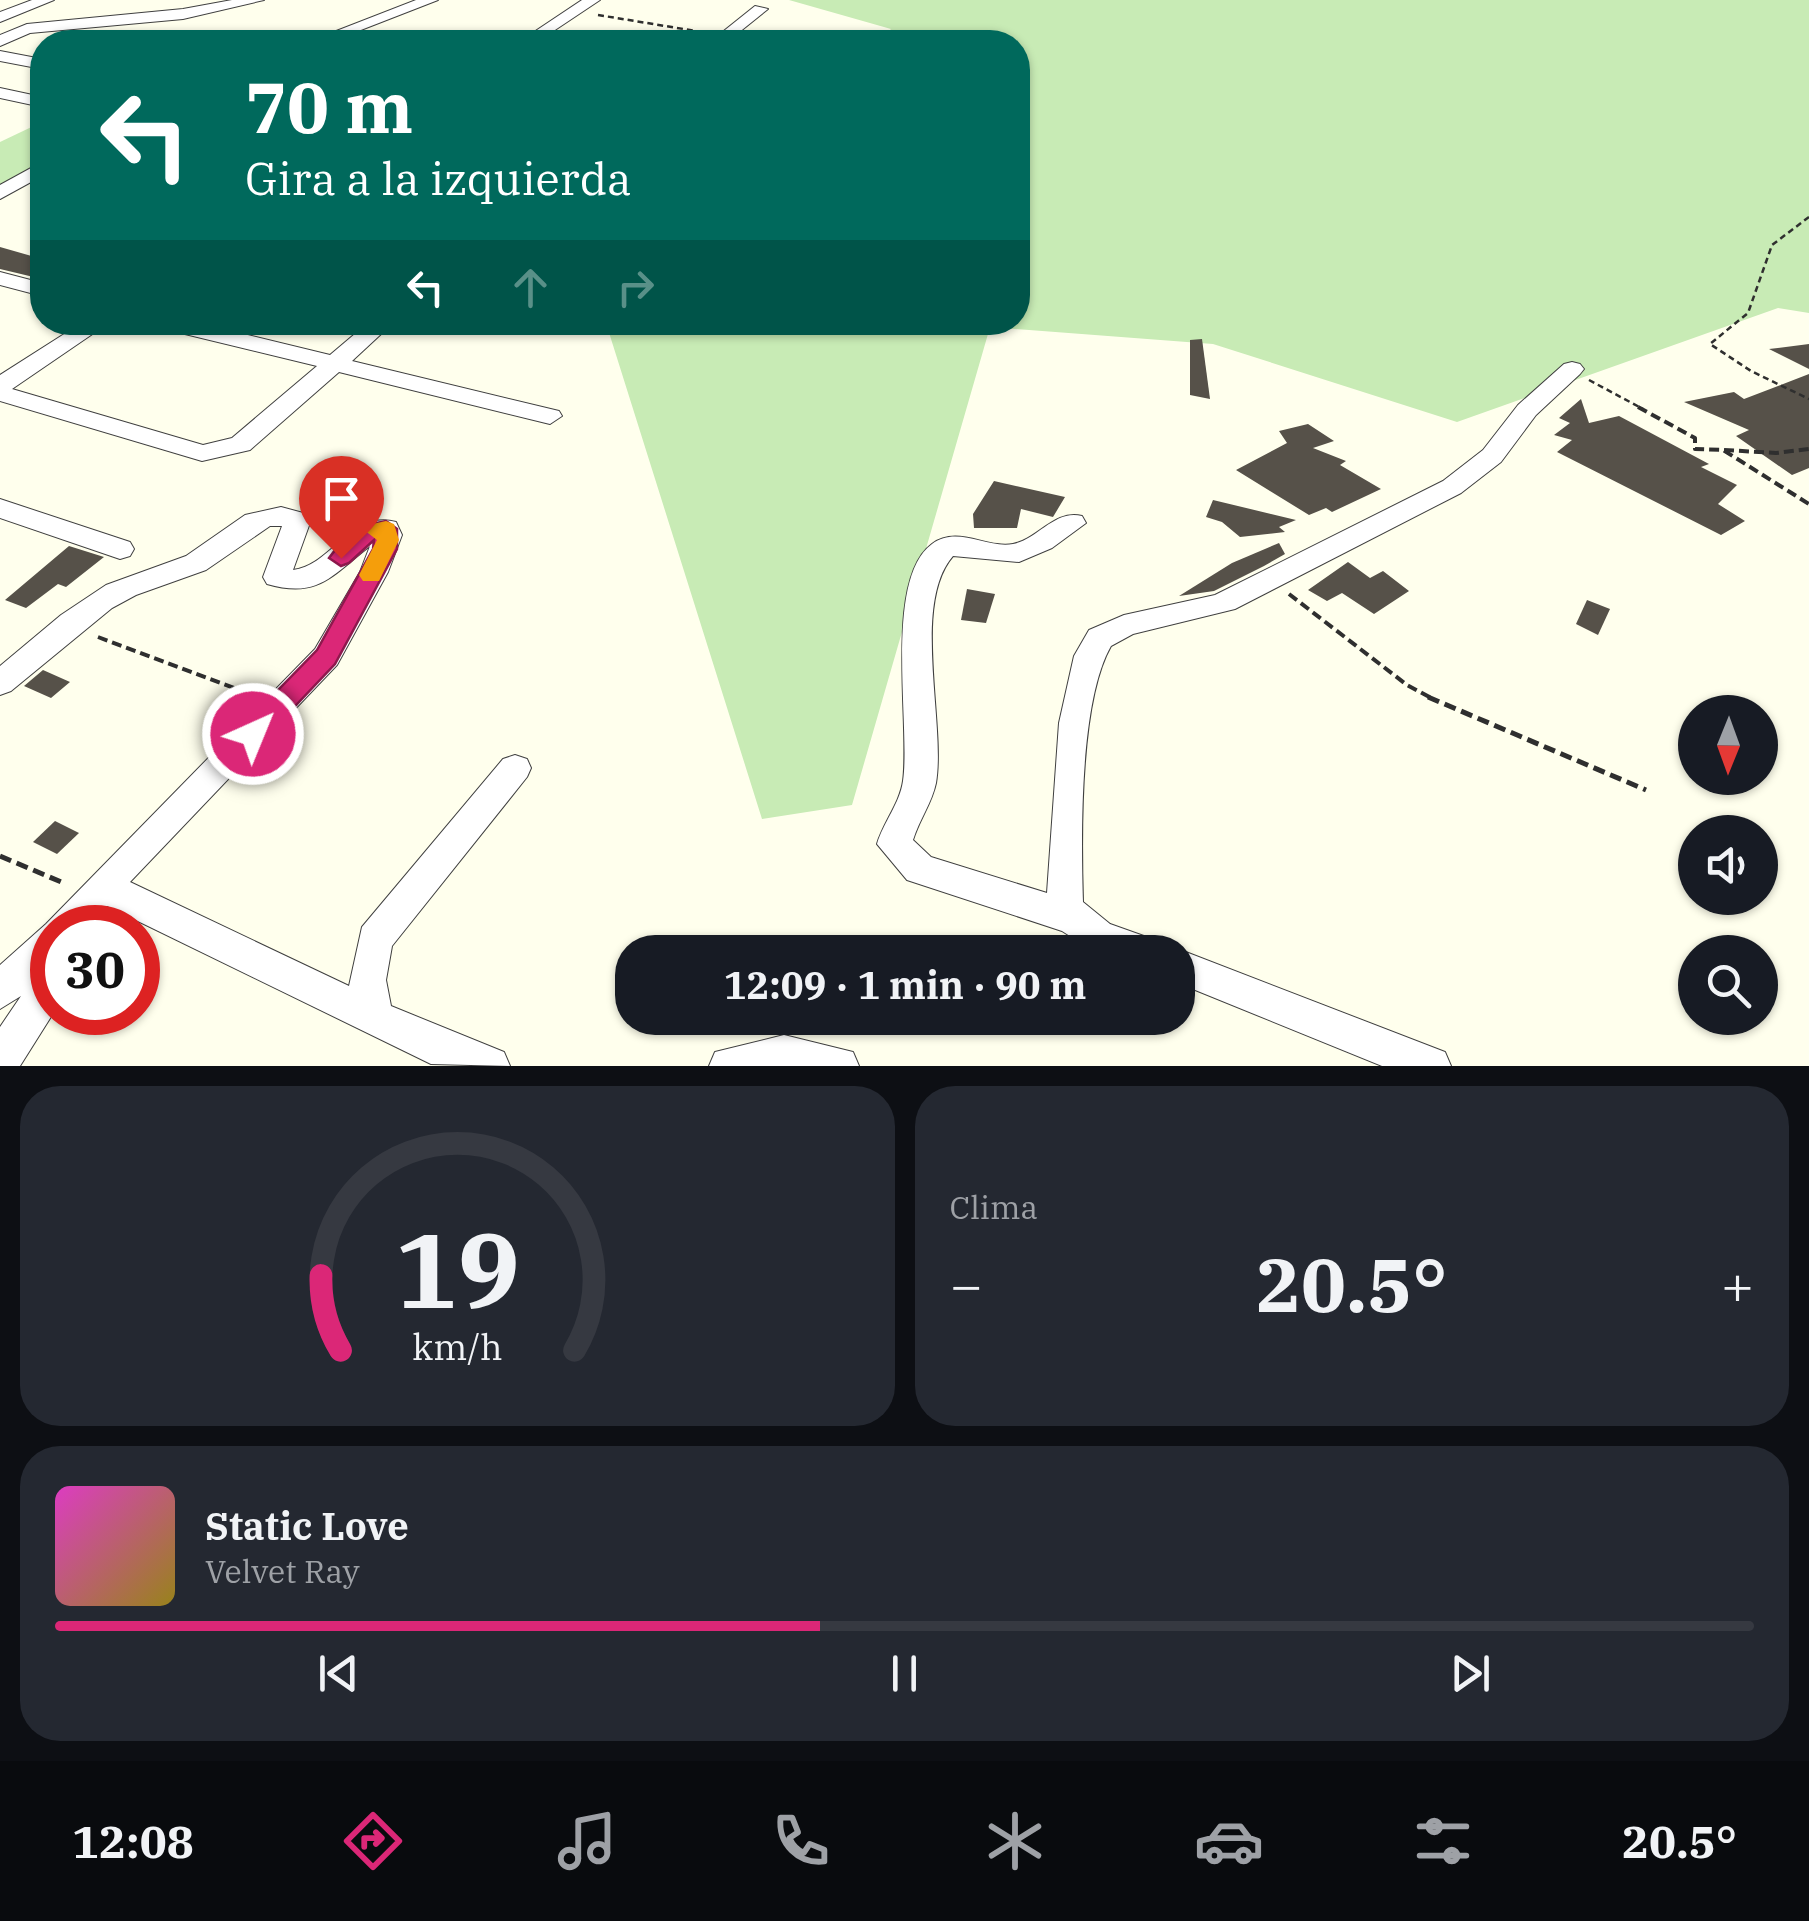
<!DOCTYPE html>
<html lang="es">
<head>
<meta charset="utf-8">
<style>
	:root { --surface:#171b24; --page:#242831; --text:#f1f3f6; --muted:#9ea1a6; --line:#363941; --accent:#db2777 }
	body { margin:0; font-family:"IBM Plex Serif",serif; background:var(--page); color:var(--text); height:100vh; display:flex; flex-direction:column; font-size:38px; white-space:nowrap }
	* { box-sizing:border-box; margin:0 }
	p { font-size:32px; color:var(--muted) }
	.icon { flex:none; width:55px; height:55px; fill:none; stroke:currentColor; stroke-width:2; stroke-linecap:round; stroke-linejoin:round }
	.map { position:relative; height:1066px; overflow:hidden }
	.sheet { display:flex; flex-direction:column; gap:20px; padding:20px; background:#0d0f14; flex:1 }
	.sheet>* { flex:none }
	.hud { position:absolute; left:30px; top:30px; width:1000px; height:305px; border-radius:40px; box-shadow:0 2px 8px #0004; background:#00695c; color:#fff; overflow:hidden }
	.needle { width:65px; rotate:181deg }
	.controls { position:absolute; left:1678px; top:695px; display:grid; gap:20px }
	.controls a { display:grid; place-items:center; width:100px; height:100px; border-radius:50%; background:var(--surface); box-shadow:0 2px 8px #0004; font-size:50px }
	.speed { position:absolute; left:30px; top:905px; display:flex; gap:20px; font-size:50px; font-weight:700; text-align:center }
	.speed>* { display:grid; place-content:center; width:130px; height:130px; border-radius:50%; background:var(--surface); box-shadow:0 2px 8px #0004; line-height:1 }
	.speed .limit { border:15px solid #d22; background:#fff; color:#111 }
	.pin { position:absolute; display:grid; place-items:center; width:85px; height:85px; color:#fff; margin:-102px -42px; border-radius:50% 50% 50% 0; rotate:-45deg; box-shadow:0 0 10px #0007 }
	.pin .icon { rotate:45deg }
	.me { position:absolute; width:110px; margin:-55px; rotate:44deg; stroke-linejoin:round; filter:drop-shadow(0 0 8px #0008) }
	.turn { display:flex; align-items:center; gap:35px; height:210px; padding:0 50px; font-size:45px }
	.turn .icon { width:130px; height:130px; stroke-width:2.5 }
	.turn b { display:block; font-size:70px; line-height:85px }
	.lanes { display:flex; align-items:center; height:95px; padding:0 50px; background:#0003; justify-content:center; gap:50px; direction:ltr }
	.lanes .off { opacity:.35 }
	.big { font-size:75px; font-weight:800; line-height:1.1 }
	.sheet .widget { flex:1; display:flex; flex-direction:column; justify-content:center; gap:15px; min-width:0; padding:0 35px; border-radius:40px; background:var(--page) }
	.sheet .dial { align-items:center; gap:0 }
	.dial svg { height:260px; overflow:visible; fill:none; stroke:var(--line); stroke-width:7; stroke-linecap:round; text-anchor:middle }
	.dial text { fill:var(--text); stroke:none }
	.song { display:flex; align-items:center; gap:30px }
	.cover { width:120px; height:120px; border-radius:15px; background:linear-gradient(135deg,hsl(310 70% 55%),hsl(50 70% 35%)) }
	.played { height:10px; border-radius:5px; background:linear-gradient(90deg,var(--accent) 45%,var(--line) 45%) }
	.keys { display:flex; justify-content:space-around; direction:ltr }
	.heat { display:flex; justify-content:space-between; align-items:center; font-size:55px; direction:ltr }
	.sheet .tiles { flex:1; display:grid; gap:20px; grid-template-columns:1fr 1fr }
	.widget:last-child { grid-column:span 2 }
	.trip { position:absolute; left:615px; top:935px; width:580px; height:100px; border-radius:40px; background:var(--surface); box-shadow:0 2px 8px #0004; font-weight:800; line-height:100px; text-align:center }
	.menu { display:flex; height:160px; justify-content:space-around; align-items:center; background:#090b0e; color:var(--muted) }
	.menu .icon { width:70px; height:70px }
	.menu .selected { color:var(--accent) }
	.menu b { font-size:45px; color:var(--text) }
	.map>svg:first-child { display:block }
</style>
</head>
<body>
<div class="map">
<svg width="1809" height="1066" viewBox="0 0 1809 1066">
	<rect width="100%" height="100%" fill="#ffffed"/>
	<!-- green -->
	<g fill="#c8ebb5">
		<path d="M 789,0 L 1809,0 L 1809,313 L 1778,308 L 1457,422 L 1213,344 L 990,327 L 852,805 L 762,819 L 606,323 L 1018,322 L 1018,42 L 878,42 L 891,29 Z"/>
		<path d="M 42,122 L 42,164 L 0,187 L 0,142 Z"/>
	</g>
	<!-- building -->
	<g fill="#565149">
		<path d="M 0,247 L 42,259 L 42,279 L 0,269 Z"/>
		<path d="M 1202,339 L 1210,399 L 1190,395 L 1190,340 Z"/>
		<path d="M 1809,344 L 1809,369 L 1769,349 Z"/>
		<path d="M 1809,374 L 1809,468 L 1792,475 L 1736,436 L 1749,430 L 1684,402 L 1734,392 L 1744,399 Z"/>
		<path d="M 1581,399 L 1589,423 L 1619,416 L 1709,464 L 1701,467 L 1737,485 L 1718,504 L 1745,521 L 1721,535 L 1557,452 L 1572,440 L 1554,435 L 1570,423 L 1559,418 Z"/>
		<path d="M 1308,424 L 1334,441 L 1313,448 L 1346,461 L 1340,465 L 1381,489 L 1332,512 L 1326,508 L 1309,515 L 1236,470 L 1287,443 L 1279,431 Z"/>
		<path d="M 994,481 L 1007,484 L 1065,497 L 1053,517 L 1021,509 L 1017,528 L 974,528 L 973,514 Z"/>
		<path d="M 1213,500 L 1296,520 L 1279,527 L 1285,532 L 1240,537 L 1222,522 L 1206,517 Z"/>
		<path d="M 1279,543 L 1285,554 L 1264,566 L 1214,591 L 1179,596 L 1232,563 Z"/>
		<path d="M 69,546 L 104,557 L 66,587 L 58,584 L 26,608 L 5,600 Z"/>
		<path d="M 1348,562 L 1370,578 L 1383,571 L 1409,591 L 1374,614 L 1342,593 L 1327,601 L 1308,590 Z"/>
		<path d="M 967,589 L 995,594 L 986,623 L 961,620 Z"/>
		<path d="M 1587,600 L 1610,609 L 1598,635 L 1576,624 Z"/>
		<path d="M 43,670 L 70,682 L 51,698 L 24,686 Z"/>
		<path d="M 55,821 L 79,833 L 57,854 L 33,842 Z"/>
	</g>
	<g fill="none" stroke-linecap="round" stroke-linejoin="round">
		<!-- minor casing -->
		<g stroke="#404040" stroke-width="2">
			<g id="minor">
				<path d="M 32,0 L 54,0 L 0,22 L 0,12 Z"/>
				<path d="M 232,0 L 264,0 L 183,19 L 30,33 L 0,46 L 0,35 L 27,24 L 183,9 Z"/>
				<path d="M 416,0 L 438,0 L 330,42 L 308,42 Z"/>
				<path d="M 582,0 L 600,0 L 537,42 L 519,42 Z"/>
				<path d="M 755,6 L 768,9 L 727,42 L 710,42 Z"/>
				<path d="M 0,51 L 42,59 L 42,69 L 0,61 Z"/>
				<path d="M 0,88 L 42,97 L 42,107 L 0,98 Z"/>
				<path d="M 42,162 L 42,176 L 0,199 L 0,185 Z"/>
				<path d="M 0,272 L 42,283 L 42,296 L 0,285 Z"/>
				<path d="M 83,322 L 110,322 L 12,389 L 203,445 L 232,438 L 317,366 L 156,327 L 153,322 L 194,322 L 330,355 L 369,322 L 394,322 L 352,361 L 559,411 L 562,416 L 550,424 L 339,372 L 250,450 L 202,461 L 0,401 L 0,375 Z"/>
				<path d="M 1572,362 L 1580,364 L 1584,369 L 1580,374 L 1536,415 L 1501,462 L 1461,493 L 1235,609 L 1133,634 L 1111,646 C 1079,702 1081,837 1083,902 L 1110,924 L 1155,940 L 1160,952 L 1095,952 L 1062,931 L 907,880 L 877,844 C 883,823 900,803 903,781 C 911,727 883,580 932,544 C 957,525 987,549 1013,544 C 1038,539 1055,509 1082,516 L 1086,523 L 1052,548 L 1019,562 L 953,556 C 911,604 946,724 936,783 C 932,803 919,820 913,840 L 931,857 L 1047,893 L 1059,723 L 1074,656 L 1089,630 L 1124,615 L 1215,595 L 1443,481 L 1483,450 L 1518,405 L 1564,364 Z"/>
				<path d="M 0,499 L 130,542 L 134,549 L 130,556 L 120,559 L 0,518 Z"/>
				<path d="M 281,507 L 307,514 L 311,520 L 293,570 C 331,566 351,510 396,522 L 402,535 L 388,572 L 337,665 L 130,882 L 349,986 L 362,927 L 503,759 L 515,755 L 527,759 L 531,768 L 527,777 L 392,946 L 386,980 L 391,1006 L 504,1052 L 510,1066 L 431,1064 L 107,906 L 87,928 L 52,928 L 54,1012 L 20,1066 L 0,1066 L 0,1027 L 21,996 L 0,1009 L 0,965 L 46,924 L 315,649 L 360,572 L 370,546 C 332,575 319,599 267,584 L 263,577 L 282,526 L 270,526 L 206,570 L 136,595 L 112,608 L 11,691 L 0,695 L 0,666 L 61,615 L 106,585 L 186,556 L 245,515 Z"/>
				<path d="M 1178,949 L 1445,1052 L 1451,1066 L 1382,1066 L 1178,983 L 1178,952 L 1168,952 Z"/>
				<path d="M 784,1035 L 853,1052 L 859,1066 L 709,1066 L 715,1052 Z"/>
			</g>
		</g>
		<!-- path-far2 -->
		<g stroke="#2f2f2f" stroke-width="2.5" stroke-dasharray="6 4" stroke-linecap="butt">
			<path d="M 598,15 L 702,32"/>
			<path d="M 751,40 L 769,42"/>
			<path d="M 1809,217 L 1772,245 L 1748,313 L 1710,344 L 1751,371 L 1809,399"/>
			<path d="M 1589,380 L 1643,409"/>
		</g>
		<!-- path-far1 -->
		<g stroke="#2f2f2f" stroke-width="4" stroke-dasharray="10 5" stroke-linecap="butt">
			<path d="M 1638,407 L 1695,438 L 1695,449 L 1723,450 L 1809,504"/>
			<path d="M 1724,450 L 1776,453 L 1809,449"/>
			<path d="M 1289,594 L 1407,685 L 1433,699"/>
			<path d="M 98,637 L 253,695"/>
		</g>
		<!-- path -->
		<g stroke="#2f2f2f" stroke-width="5" stroke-dasharray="12 6" stroke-linecap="butt">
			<path d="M 1428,697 L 1646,790"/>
			<path d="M 0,856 L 66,884"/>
		</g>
		<!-- minor -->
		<use href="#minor" fill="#fff" fill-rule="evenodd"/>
	</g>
	<!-- route -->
	<path fill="#db2777" stroke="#8e194d" stroke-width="2.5" d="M 386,521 L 397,529 L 397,549 L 335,664 L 262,741 L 253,744 L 243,741 L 239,734 L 243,726 L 317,650 L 373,549 L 374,540 L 349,563 L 341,566 L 329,558 C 344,537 361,525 386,521 Z"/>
	<!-- slow -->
	<path fill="#f59e0b" d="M 386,521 L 394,524 L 399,540 L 379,581 L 363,581 L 359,575 L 377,540 L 364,530 L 368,525 Z"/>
</svg>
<div class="controls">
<a><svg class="needle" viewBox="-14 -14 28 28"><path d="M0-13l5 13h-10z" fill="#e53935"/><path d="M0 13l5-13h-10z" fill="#9ea1a6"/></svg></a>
<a><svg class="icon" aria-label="sound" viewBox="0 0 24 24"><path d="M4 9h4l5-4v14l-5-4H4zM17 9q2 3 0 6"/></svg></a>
<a><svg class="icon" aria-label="search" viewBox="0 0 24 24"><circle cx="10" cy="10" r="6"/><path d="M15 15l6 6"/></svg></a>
</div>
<div class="speed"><div class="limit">30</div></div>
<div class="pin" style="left:341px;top:558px;background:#d93025"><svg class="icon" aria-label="arrive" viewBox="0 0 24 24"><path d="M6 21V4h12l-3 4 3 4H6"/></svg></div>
<svg class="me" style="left:253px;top:734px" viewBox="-20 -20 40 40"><circle r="17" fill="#db2777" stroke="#fff" stroke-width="3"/><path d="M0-11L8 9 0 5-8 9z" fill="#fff"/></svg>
<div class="trip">12:09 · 1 min · 90 m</div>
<div class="hud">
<div class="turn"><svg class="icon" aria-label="left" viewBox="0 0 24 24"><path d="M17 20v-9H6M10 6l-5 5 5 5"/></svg><div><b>70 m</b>Gira a la izquierda</div></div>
<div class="lanes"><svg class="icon" aria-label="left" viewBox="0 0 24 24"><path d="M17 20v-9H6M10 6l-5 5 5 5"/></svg><svg class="icon off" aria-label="ahead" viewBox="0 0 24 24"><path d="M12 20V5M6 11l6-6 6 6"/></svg><svg class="icon off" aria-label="right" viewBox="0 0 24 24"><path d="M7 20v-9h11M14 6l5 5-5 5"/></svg></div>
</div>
</div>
<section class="sheet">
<div class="tiles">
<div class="widget dial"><svg viewBox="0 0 100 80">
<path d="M14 69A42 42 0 1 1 86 69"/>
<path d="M14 69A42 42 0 0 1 8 46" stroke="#db2777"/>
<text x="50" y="56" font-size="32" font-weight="700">19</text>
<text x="50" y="72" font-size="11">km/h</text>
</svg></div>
<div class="widget"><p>Clima</p>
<div class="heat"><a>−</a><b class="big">20.5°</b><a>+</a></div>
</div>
<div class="widget">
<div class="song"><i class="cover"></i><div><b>Static Love</b><p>Velvet Ray</p></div></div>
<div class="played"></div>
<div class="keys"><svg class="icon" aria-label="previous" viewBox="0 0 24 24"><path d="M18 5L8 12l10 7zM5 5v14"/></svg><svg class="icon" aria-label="pause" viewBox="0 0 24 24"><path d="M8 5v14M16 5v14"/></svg><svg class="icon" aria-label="next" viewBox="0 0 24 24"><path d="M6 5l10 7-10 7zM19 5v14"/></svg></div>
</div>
</div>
</section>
<nav class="menu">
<b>12:08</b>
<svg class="icon selected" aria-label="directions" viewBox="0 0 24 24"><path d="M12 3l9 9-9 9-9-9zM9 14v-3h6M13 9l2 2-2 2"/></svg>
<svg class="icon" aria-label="music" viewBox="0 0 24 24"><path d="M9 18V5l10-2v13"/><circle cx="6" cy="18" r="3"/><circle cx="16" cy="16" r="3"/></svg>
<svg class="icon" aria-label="phone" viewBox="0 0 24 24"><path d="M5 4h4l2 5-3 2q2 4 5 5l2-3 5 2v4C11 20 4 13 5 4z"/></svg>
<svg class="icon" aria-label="climate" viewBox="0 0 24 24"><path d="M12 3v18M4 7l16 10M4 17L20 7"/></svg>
<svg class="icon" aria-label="car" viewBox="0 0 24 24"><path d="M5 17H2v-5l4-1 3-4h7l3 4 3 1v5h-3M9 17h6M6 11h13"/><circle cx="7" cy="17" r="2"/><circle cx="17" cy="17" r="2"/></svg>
<svg class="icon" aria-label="filters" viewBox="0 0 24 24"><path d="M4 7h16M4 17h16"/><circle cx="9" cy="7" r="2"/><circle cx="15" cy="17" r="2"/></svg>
<b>20.5°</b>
</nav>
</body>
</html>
